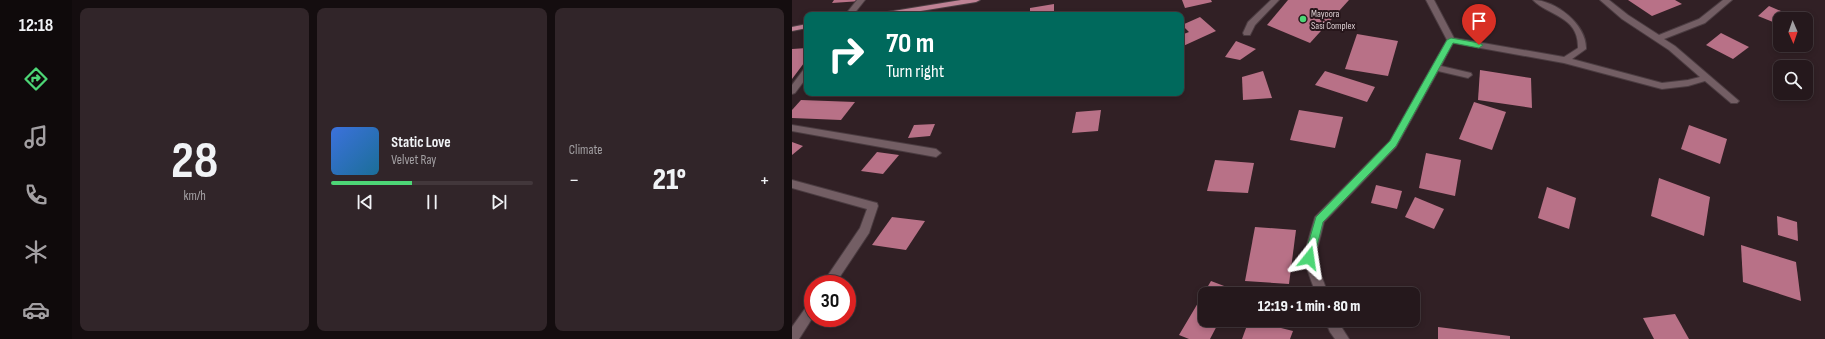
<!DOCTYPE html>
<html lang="en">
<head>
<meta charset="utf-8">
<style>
	:root { --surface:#25181c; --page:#312529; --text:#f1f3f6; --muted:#a3a0a3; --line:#42373b; --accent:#4dd676 }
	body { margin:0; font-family:"Sofia Sans Condensed",sans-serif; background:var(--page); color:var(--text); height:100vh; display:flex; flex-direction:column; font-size:15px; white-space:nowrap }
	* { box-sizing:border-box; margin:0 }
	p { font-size:13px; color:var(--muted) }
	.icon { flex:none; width:22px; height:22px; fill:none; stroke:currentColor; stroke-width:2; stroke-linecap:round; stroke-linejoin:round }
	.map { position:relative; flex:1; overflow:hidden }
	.details { display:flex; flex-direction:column; gap:8px; padding:8px; background:#140d0f; width:720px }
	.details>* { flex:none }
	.guide { position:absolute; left:12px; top:12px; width:380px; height:84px; border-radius:8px; box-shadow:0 2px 6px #0003,0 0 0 1px var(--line); background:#00695c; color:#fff; overflow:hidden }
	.needle { width:26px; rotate:178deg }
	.tools { position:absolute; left:981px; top:12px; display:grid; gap:8px }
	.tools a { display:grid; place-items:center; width:40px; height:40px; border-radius:8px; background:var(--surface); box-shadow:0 2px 6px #0003,0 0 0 1px var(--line); font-size:20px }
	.speed { position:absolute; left:12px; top:275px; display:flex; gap:8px; font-size:20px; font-weight:700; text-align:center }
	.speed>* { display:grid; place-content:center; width:52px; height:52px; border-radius:50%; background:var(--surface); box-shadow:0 2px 6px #0003,0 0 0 1px var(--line); line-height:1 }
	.speed .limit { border:6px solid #d22; background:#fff; color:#111 }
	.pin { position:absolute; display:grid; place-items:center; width:34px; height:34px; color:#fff; margin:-41px -17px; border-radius:50% 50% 50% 0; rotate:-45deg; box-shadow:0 0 4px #0007 }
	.pin .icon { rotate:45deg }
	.me { position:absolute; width:44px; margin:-22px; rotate:15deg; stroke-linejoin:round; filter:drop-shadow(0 0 3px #0008) }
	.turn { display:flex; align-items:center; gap:14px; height:84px; padding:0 16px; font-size:18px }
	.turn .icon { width:52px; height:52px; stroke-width:2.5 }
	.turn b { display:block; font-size:28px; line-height:34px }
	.big { font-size:30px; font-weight:800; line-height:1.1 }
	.details .card { flex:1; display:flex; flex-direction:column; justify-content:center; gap:6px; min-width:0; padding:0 14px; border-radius:8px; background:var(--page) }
	.details .dial { align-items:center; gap:0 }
	.dial b { font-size:52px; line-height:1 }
	.song { display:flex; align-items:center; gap:12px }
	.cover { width:48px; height:48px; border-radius:6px; background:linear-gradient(135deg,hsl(220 70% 55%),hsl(200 70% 35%)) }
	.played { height:4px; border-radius:2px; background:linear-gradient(90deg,var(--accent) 40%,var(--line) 40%) }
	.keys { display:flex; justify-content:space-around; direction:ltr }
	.heat { display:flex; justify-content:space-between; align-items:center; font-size:22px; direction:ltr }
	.details .tiles { flex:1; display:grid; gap:8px; grid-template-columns:repeat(3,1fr) }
	.trip { position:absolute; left:406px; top:287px; width:222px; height:40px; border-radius:8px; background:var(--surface); box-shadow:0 2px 6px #0003,0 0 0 1px var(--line); font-weight:800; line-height:40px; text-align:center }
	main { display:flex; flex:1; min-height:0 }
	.tabs { display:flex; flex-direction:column; width:72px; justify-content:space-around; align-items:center; background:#0f0a0b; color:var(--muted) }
	.tabs .icon { width:28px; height:28px }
	.tabs .on { color:var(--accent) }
	.tabs b { font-size:18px; color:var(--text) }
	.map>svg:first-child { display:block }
</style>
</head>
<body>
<main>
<nav class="tabs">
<b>12:18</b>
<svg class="icon on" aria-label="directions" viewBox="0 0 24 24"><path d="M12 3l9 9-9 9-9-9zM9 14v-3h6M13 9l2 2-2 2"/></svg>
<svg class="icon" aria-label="music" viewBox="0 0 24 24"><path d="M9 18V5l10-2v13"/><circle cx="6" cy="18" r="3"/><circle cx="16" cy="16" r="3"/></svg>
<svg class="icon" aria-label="phone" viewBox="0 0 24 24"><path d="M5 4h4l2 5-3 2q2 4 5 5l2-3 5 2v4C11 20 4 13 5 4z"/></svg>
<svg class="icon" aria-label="climate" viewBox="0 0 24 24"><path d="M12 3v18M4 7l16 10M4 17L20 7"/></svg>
<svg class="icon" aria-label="car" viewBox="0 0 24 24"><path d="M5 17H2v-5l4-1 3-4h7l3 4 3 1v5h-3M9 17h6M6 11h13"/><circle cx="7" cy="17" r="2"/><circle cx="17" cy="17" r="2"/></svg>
</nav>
<section class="details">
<div class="tiles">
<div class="card dial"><b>28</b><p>km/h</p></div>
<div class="card">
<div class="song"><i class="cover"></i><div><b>Static Love</b><p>Velvet Ray</p></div></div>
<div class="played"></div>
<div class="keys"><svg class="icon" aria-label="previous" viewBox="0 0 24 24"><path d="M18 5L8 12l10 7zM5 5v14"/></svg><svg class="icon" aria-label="pause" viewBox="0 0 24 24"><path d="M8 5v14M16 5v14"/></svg><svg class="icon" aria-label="next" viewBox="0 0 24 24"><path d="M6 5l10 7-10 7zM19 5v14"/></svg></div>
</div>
<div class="card"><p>Climate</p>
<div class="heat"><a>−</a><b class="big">21°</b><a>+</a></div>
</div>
</div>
</section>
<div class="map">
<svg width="1033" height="339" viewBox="0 0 1033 339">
	<rect width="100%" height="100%" fill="#312025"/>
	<!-- building -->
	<g fill="#b87187">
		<path d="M 42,0 L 69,0 L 69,1 L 40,3 Z"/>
		<path d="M 390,0 L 419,0 L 420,2 L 393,8 Z"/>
		<path d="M 496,0 L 557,0 L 518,43 L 475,25 Z"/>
		<path d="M 836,0 L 883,0 L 890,4 L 860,16 Z"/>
		<path d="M 262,4 L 262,15 L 238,15 L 238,8 Z"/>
		<path d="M 977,6 L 996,14 L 991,19 L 988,19 L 986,24 L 966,16 Z"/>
		<path d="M 408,17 L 424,31 L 389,47 L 389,35 L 397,32 L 390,25 Z"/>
		<path d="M 929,33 L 957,47 L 941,59 L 914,45 Z"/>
		<path d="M 565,34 L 606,41 L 596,76 L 553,69 Z"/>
		<path d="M 444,41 L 464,49 L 448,60 L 433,57 Z"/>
		<path d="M 15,48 L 15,59 L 0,79 L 0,49 Z"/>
		<path d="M 688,70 L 739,78 L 740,108 L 686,100 Z"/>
		<path d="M 471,71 L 480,98 L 451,100 L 450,77 Z"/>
		<path d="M 533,71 L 583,87 L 575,102 L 523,85 Z"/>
		<path d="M 9,100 L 63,102 L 49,120 L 0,118 L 0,110 Z"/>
		<path d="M 682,102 L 714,112 L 700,150 L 667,139 Z"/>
		<path d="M 309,110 L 306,131 L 280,133 L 284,112 Z"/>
		<path d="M 507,110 L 551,117 L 543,148 L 498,140 Z"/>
		<path d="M 143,124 L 138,136 L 116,138 L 122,125 Z"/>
		<path d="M 897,125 L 935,139 L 928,164 L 889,149 Z"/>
		<path d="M 0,142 L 11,146 L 0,155 Z"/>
		<path d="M 85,152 L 107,155 L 91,174 L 69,171 Z"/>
		<path d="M 634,153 L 669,160 L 663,196 L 627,188 Z"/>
		<path d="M 423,160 L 462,163 L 456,193 L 415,191 Z"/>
		<path d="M 867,178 L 918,197 L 912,236 L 859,216 Z"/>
		<path d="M 584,185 L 610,191 L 605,209 L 579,203 Z"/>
		<path d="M 755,187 L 784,198 L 777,229 L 746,218 Z"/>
		<path d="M 623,197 L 652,209 L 642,229 L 613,217 Z"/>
		<path d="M 985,216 L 1005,222 L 1006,241 L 986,235 Z"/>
		<path d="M 100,217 L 133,221 L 114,250 L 80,245 Z"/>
		<path d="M 463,227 L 504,230 L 497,284 L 453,281 Z"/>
		<path d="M 949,245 L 1004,262 L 1009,301 L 951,282 Z"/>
		<path d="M 419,281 L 440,289 L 437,294 L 413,294 L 413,320 L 428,320 L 418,339 L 397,339 L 387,335 Z"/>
		<path d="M 883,314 L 897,339 L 862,339 L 851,318 Z"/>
		<path d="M 457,320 L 501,331 L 498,339 L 450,339 Z"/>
		<path d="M 646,327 L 718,336 L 718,339 L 646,339 Z"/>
	</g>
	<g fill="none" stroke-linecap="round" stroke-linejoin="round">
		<!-- minor casing -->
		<g stroke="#4b3c41" stroke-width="2">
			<g id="minor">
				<path d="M 65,0 L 73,0 L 61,15 L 53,15 Z"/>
				<path d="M 479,0 L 487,0 L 463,25 L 458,35 L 452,35 L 451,33 L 456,22 Z"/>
				<path d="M 634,0 L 642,0 L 662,38 L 772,57 L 786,48 C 787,16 756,16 741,0 C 764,0 795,25 794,49 L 780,59 L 870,83 L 896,80 L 908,77 L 877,50 L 830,19 L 808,0 L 817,0 L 836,15 L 867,35 L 907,19 L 931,0 L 940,0 L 913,23 L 872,39 L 883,46 L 947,101 L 945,103 L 939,103 L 913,81 L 896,86 L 870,89 L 772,63 L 661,43 L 649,66 L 679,73 L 680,75 L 676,78 L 646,71 L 604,147 L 532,222 L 523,258 L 536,294 L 524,294 L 511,258 L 523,217 L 598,141 L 655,40 Z"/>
				<path d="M 15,68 L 15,77 L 3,93 L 0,94 L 0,85 L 12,69 Z"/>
				<path d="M 0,125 L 144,149 L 149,153 L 144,157 L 0,131 Z"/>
				<path d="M 0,180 L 81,202 L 85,203 L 86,206 L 77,233 L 43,284 L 30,284 L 68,228 L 75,209 L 0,188 Z"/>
				<path d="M 21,301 L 21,317 L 7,339 L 0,339 L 0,327 L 17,303 Z"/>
				<path d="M 533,320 L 545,320 L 557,339 L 543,339 L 538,332 Z"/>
			</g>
		</g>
		<!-- major casing -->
		<g stroke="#4b3c41" stroke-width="2">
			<g id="major">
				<path d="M 169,0 L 188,0 L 184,2 L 104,15 L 85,15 L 89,13 Z"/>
				<path d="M 15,24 L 15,28 L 0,31 L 0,27 Z"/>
			</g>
		</g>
		<!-- minor -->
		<use href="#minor" fill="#735e64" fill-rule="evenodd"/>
		<!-- major -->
		<use href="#major" fill="#bf8295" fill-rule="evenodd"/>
	</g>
	<!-- route -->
	<path fill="#4dd676" stroke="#328b4d" d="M 659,38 L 687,43 L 691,45 L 687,48 L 661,43 L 604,146 L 531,222 L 522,258 L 520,261 L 517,262 L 513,261 L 512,258 L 524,217 L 598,141 L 655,40 Z"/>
	<!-- markers -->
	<circle fill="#4dd676" stroke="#27161b" stroke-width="1.5" cx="511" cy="19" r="4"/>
	<g text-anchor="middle" stroke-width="4" stroke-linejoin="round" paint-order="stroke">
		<!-- far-poi labels -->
		<g font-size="10" fill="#dbcfd2" stroke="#27161b" text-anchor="start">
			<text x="519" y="17">Mayoora<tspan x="519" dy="12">Sasi Complex</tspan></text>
		</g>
	</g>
</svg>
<div class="tools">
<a><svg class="needle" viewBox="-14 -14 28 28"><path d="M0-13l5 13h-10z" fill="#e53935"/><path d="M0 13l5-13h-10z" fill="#a3a0a3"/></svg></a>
<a><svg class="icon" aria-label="search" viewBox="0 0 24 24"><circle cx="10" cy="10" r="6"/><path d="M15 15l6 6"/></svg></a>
</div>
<div class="speed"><div class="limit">30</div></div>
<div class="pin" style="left:687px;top:45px;background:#d93025"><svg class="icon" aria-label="arrive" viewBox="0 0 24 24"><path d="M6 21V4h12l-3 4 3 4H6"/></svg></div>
<svg class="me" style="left:517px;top:258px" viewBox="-20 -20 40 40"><path d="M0-17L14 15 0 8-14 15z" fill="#4dd676" stroke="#fff" stroke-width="4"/></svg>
<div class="trip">12:19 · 1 min · 80 m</div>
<div class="guide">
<div class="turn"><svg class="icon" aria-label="right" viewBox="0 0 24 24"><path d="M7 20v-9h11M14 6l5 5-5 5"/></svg><div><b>70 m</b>Turn right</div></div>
</div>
</div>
</main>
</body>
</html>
